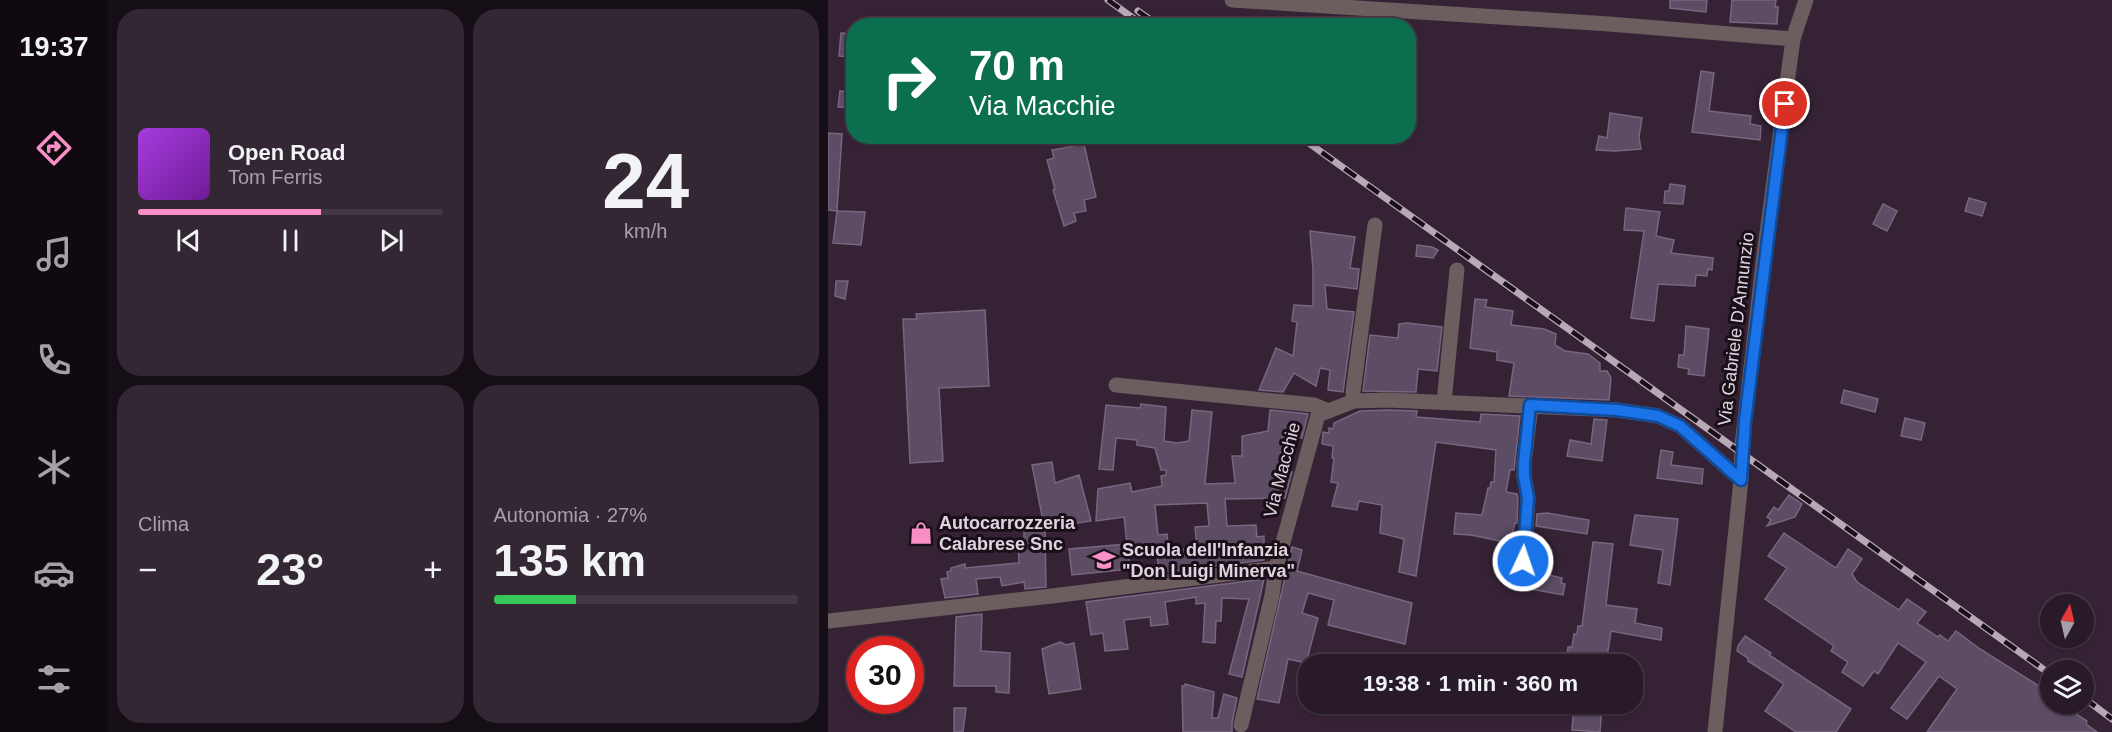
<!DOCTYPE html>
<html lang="it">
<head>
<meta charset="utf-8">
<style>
	:root { --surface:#281a28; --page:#342734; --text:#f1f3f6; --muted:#a5a1a8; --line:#443845; --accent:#fa8fc7 }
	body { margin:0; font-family:Arial,sans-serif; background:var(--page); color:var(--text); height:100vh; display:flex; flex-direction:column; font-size:22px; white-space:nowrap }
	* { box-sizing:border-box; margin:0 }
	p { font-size:20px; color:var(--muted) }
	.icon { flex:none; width:33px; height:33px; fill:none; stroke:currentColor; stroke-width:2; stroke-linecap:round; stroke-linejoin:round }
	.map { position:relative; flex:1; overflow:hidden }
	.sheet { display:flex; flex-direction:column; gap:9px; padding:9px; background:#160e16; width:720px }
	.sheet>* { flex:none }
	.hud { position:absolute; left:18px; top:18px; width:570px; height:126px; border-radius:24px; box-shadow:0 2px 4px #0004,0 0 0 2px var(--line); background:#0b6e4f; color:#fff; overflow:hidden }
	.needle { width:39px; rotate:8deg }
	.controls { position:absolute; left:1212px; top:594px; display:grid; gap:12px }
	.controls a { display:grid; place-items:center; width:54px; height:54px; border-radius:50%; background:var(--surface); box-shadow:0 2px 4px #0004,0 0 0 2px var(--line); font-size:30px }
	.speed { position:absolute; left:18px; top:636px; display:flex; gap:12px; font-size:30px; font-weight:700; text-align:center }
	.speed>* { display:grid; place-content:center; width:78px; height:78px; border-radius:50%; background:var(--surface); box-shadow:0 2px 4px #0004,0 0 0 2px var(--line); line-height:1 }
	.speed .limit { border:9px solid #d22; background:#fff; color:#111 }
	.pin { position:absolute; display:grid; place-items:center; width:51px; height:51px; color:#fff; margin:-26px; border:3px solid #fff; border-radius:50%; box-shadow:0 2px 6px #0007 }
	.me { position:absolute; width:66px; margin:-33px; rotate:3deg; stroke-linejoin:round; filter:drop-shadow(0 0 4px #0008) }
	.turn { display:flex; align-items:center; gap:21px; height:126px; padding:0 24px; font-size:27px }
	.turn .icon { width:78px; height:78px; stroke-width:2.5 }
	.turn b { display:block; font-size:42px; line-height:51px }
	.big { font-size:45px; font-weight:600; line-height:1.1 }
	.sheet .widget { flex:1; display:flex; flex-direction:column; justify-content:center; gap:9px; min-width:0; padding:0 21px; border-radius:24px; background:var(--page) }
	.sheet .dial { align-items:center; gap:0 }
	.dial b { font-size:78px; line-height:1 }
	.song { display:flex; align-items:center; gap:18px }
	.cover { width:72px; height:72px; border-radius:9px; background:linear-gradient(135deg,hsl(280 70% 55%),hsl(280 70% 35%)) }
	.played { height:6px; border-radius:3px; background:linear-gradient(90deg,var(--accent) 60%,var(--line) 60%) }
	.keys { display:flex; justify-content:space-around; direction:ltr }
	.heat { display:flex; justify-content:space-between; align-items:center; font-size:33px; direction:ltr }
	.charge { height:9px; border-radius:4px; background:linear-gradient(90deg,#34c759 27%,var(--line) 0) }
	.sheet .tiles { flex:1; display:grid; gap:9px; grid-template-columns:repeat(2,1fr) }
	.trip { position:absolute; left:470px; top:654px; width:345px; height:60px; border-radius:24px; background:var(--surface); box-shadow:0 2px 4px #0004,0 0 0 2px var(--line); font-weight:600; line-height:60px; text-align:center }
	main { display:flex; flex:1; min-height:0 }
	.dock { display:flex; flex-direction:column; width:108px; justify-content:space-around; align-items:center; background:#100a10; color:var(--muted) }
	.dock .icon { width:42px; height:42px }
	.dock .current { color:var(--accent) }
	.dock b { font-size:27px; color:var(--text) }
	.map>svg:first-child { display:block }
</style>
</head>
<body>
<main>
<nav class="dock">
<b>19:37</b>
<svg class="icon current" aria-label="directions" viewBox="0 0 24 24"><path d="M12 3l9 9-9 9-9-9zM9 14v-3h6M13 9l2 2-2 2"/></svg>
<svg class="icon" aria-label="music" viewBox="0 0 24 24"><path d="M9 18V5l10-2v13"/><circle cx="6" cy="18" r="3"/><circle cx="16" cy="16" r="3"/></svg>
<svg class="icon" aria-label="phone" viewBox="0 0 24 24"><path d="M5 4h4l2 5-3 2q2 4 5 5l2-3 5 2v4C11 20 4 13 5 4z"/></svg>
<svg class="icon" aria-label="climate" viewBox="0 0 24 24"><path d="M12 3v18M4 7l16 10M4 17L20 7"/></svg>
<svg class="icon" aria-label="car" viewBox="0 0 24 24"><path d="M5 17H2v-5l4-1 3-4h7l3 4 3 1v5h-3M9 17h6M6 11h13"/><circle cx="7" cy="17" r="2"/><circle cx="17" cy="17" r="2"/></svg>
<svg class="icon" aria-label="filters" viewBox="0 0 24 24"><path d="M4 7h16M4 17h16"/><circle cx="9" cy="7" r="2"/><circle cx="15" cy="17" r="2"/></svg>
</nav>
<section class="sheet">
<div class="tiles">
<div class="widget">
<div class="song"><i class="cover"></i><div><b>Open Road</b><p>Tom Ferris</p></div></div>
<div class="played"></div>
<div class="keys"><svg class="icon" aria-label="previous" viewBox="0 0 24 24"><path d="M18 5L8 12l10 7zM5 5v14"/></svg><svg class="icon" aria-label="pause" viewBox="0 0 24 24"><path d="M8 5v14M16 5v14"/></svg><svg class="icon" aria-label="next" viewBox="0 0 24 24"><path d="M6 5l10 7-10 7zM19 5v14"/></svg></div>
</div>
<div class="widget dial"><b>24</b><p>km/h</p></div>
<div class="widget"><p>Clima</p>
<div class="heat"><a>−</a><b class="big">23°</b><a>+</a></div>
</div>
<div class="widget"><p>Autonomia · 27%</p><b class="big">135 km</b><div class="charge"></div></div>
</div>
</section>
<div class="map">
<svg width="1284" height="732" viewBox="0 0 1284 732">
	<rect width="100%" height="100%" fill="#362235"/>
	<!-- building -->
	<g fill="#5c4c64" stroke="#77667f" stroke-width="1.5" fill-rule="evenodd">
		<path d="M 842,0 L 879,0 L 878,12 L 842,8 Z"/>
		<path d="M 904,0 L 948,0 L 947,7 L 950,7 L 949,24 L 902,22 Z"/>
		<path d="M 13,33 L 26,34 L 26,57 L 11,56 Z"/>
		<path d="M 873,71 L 886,73 L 881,111 L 923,116 L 922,124 L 933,126 L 932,140 L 864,132 Z"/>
		<path d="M 12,91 L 26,92 L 26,108 L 10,107 Z"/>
		<path d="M 782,113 L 814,118 L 811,137 L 813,149 L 787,151 L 768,150 L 771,136 L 779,138 Z"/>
		<path d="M 0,133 L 14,134 L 9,211 L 0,210 Z"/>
		<path d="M 256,144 L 268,197 L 256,200 L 258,211 L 246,213 L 248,221 L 236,226 L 225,190 L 227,189 L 219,160 L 226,158 L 224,150 Z"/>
		<path d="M 842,184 L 857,186 L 855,204 L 836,203 L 837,191 L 841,191 Z"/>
		<path d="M 1141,198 L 1158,203 L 1154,216 L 1137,211 Z"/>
		<path d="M 1055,204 L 1069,211 L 1059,231 L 1045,224 Z"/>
		<path d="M 798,208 L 832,212 L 828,236 L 846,240 L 843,253 L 885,258 L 884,270 L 880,269 L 879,276 L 868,275 L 867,286 L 830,284 L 826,321 L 803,318 L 816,231 L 796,230 Z"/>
		<path d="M 9,211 L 37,212 L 33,245 L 5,243 Z"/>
		<path d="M 482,231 L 527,237 L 522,268 L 531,269 L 529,289 L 497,285 L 499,309 L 526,312 L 515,392 L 500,390 L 502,370 L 492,368 L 488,386 L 466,373 L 455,392 L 431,390 L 448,348 L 465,356 L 469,322 L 464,321 L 466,305 L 485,306 L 485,270 Z"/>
		<path d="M 589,245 L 604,247 L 610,250 L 605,258 L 588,256 Z"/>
		<path d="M 8,281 L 20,281 L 17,299 L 7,296 Z"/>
		<path d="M 647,299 L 659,300 L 657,307 L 685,311 L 683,325 L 716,329 L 728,334 L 727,345 L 737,351 L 760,354 L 772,363 L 772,371 L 779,371 L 783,378 L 781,400 L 681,396 L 686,363 L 669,360 L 669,352 L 642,348 Z"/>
		<path d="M 157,310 L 161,386 L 111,388 L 115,461 L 82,463 L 75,319 L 89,319 L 88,314 Z"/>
		<path d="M 579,323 L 614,327 L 609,371 L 590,369 L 588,392 L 535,391 L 542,335 L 570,338 L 571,324 Z"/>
		<path d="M 858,326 L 881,329 L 876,376 L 860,374 L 861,369 L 850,367 L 851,355 L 856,355 Z"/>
		<path d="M 1016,390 L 1050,399 L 1047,412 L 1013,403 Z"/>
		<path d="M 313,404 L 338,407 L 336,441 L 349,443 L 361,441 L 364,410 L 384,412 L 377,484 L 407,483 L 404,456 L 414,456 L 414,436 L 440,431 L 442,410 L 480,414 L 474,438 L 454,437 L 452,471 L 464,472 L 457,498 L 397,499 L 399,526 L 428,525 L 429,537 L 436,536 L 436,560 L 331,573 L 328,545 L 300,547 L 302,569 L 244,575 L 241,549 L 299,544 L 296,517 L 268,521 L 270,489 L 302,483 L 304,492 L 334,486 L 333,476 L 338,475 L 338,470 L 333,470 L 327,448 L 309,445 L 309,440 L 288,438 L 285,470 L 271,469 L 278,405 L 312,408 ZM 379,503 L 381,526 L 367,527 L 369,548 L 341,550 L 339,534 L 330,535 L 327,505 Z"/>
		<path d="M 559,410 L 589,411 L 588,417 L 652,422 L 653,414 L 692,416 L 686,470 L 682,470 L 678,492 L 689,494 L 690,499 L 689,523 L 687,523 L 682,543 L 643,535 L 626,534 L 628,513 L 654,515 L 660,488 L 662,488 L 663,482 L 666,482 L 668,450 L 608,442 L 588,576 L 571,572 L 576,539 L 552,533 L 554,505 L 531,501 L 529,510 L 504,506 L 510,483 L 503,482 L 506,458 L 504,458 L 505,446 L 494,444 L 495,432 L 501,433 L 501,428 L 505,429 L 506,423 L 532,411 Z"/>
		<path d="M 1077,418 L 1097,423 L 1093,440 L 1073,436 Z"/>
		<path d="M 766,419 L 779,420 L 774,461 L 739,456 L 742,440 L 763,444 Z"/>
		<path d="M 833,450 L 845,452 L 843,465 L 875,469 L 874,484 L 829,478 Z"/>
		<path d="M 224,462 L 227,483 L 251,475 L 263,521 L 217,528 L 218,587 L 197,589 L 196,582 L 174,586 L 172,577 L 148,579 L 150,594 L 117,598 L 113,579 L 120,578 L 119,572 L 123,571 L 123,568 L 137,564 L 137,568 L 191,563 L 190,543 L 196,544 L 196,527 L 216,526 L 204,465 Z"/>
		<path d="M 961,495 L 974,504 L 967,517 L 939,526 L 943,520 L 939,517 L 946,507 L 950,510 Z"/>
		<path d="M 719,513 L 761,520 L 759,534 L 708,526 L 709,514 Z"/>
		<path d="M 807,515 L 850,519 L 842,585 L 830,583 L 835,550 L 802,545 Z"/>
		<path d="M 956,533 L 1008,568 L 1020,549 L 1034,559 L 1024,574 L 1029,582 L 1071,610 L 1079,599 L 1098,612 L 1089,623 L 1110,637 L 1112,635 L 1120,641 L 1128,631 L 1152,649 L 1222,693 L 1222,704 L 1233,704 L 1259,721 L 1258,724 L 1269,732 L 1099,732 L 1129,689 L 1111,676 L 1079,719 L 1063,708 L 1098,662 L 1070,643 L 1050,674 L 1046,671 L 1035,686 L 1014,672 L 1020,662 L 1003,651 L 1006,646 L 937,599 L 959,568 L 940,556 Z"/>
		<path d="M 765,542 L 785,544 L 778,605 L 809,609 L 807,623 L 834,628 L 833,640 L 783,631 L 778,664 L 738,664 L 740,647 L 744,647 L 746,634 L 749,634 L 750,626 L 754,626 Z"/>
		<path d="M 464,547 L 474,550 L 469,571 L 584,603 L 577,644 L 500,625 L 506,600 L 480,593 L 474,613 L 490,618 L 478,663 L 460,659 L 451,703 L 429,699 Z"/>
		<path d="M 706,558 L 718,560 L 717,568 L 722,569 L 721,575 L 734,578 L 733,583 L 737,584 L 735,595 L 697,588 L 705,578 Z"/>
		<path d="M 436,579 L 414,677 L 401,674 L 421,599 L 394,598 L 393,621 L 388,621 L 387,643 L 375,642 L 377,603 L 368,604 L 368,597 L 337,602 L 340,624 L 323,626 L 322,617 L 296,620 L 300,649 L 277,651 L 275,633 L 263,635 L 258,602 Z"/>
		<path d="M 154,614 L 153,651 L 182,653 L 181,693 L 168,692 L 168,686 L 126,686 L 128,617 Z"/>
		<path d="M 917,636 L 943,653 L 941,655 L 1023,709 L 1008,732 L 968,732 L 937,711 L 956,684 L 920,661 L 920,658 L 909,651 L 910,646 Z"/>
		<path d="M 232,642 L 238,645 L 246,643 L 253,689 L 221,694 L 214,649 Z"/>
		<path d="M 357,684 L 386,692 L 384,718 L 390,718 L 396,694 L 409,698 L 404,723 L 404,732 L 355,732 L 354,686 L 357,686 Z"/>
		<path d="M 746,704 L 774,704 L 772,732 L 744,730 Z"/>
		<path d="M 126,708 L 138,708 L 135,732 L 126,732 Z"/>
	</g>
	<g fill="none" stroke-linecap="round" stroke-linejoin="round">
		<!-- minor -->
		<g stroke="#6c5d5e" stroke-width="15">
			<path d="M 404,0 L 781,24 L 965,39"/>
			<path d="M 288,385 L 486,405 L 500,411"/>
			<path d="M 526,401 L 525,392 L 547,225"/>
			<path d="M 616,402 L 629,270"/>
			<path d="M 695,577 L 700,498 L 696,476 L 696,463 L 703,406"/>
			<path d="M 0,621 L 224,596 L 448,568"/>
			<path d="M 413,725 L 444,595 L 448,568 L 490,415 L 526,401 L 559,400 L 789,410 L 830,416 L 852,426 L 913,480"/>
			<path d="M 887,732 L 913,480 L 914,445 L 936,255 L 965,39 L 978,0"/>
		</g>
		<!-- rail casing -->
		<g stroke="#b8a9b7" stroke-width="7">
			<g id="rail">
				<path d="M 280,0 L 316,26"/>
				<path d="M 310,11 L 331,26"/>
				<path d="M 471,136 L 1222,674"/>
				<path d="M 1256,698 L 1284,719"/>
			</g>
		</g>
		<!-- rail -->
		<use href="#rail" stroke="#180f18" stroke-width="4.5" stroke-dasharray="14" stroke-linecap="butt"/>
	</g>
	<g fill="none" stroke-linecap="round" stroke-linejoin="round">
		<!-- route casing -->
		<g stroke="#114b97" stroke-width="15">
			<path id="route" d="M 695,561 L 700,498 L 696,476 L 696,463 L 702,405 L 789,410 L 830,416 L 852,426 L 913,480 L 917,421 L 957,104"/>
		</g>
		<!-- route -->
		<use href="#route" stroke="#1a73e8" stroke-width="10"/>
	</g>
	<!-- icons -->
	<defs>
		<g id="shop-bare" transform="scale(1.8)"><path d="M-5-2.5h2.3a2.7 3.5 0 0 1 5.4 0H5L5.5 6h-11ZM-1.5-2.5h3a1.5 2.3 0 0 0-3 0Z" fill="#fa8fc7" stroke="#180f18" stroke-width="2.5" paint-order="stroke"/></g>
		<g id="school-bare" transform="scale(1.8)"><path d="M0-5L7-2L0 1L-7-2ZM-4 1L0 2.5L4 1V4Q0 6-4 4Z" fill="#fa8fc7" stroke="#180f18" stroke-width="2.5" paint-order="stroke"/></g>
	</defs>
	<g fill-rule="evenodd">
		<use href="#shop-bare" x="93" y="533"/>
		<use href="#school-bare" x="276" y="560"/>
	</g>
	<g text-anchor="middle" stroke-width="6" stroke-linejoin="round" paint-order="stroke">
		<!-- street labels -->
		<g font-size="18" fill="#e0d3df" stroke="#180f18">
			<text transform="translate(908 329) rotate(-83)" y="6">Via Gabriele D'Annunzio</text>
			<text transform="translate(454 470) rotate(-75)" y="6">Via Macchie</text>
		</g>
		<!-- poi labels -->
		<g font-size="18" font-weight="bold" fill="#e0d3df" stroke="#180f18" text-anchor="start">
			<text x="111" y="529">Autocarrozzeria<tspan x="111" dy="21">Calabrese Snc</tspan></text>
			<text x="294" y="556">Scuola dell'Infanzia<tspan x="294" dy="21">"Don Luigi Minerva"</tspan></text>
		</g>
	</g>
</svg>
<div class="controls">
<a><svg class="needle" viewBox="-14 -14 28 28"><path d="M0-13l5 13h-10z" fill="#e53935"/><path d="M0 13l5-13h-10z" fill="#a5a1a8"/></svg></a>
<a><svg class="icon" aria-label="layers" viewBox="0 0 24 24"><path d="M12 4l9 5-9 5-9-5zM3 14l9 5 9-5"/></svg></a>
</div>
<div class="speed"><div class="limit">30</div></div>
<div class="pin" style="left:957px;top:104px;background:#d93025"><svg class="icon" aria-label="arrive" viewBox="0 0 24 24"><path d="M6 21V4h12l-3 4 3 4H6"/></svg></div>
<svg class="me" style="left:695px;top:561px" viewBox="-20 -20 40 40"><circle r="17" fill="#1a73e8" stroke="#fff" stroke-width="3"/><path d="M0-11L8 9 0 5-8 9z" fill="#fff"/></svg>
<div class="trip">19:38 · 1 min · 360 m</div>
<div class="hud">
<div class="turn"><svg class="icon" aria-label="right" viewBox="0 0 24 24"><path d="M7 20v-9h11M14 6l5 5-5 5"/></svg><div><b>70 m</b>Via Macchie</div></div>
</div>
</div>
</main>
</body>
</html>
